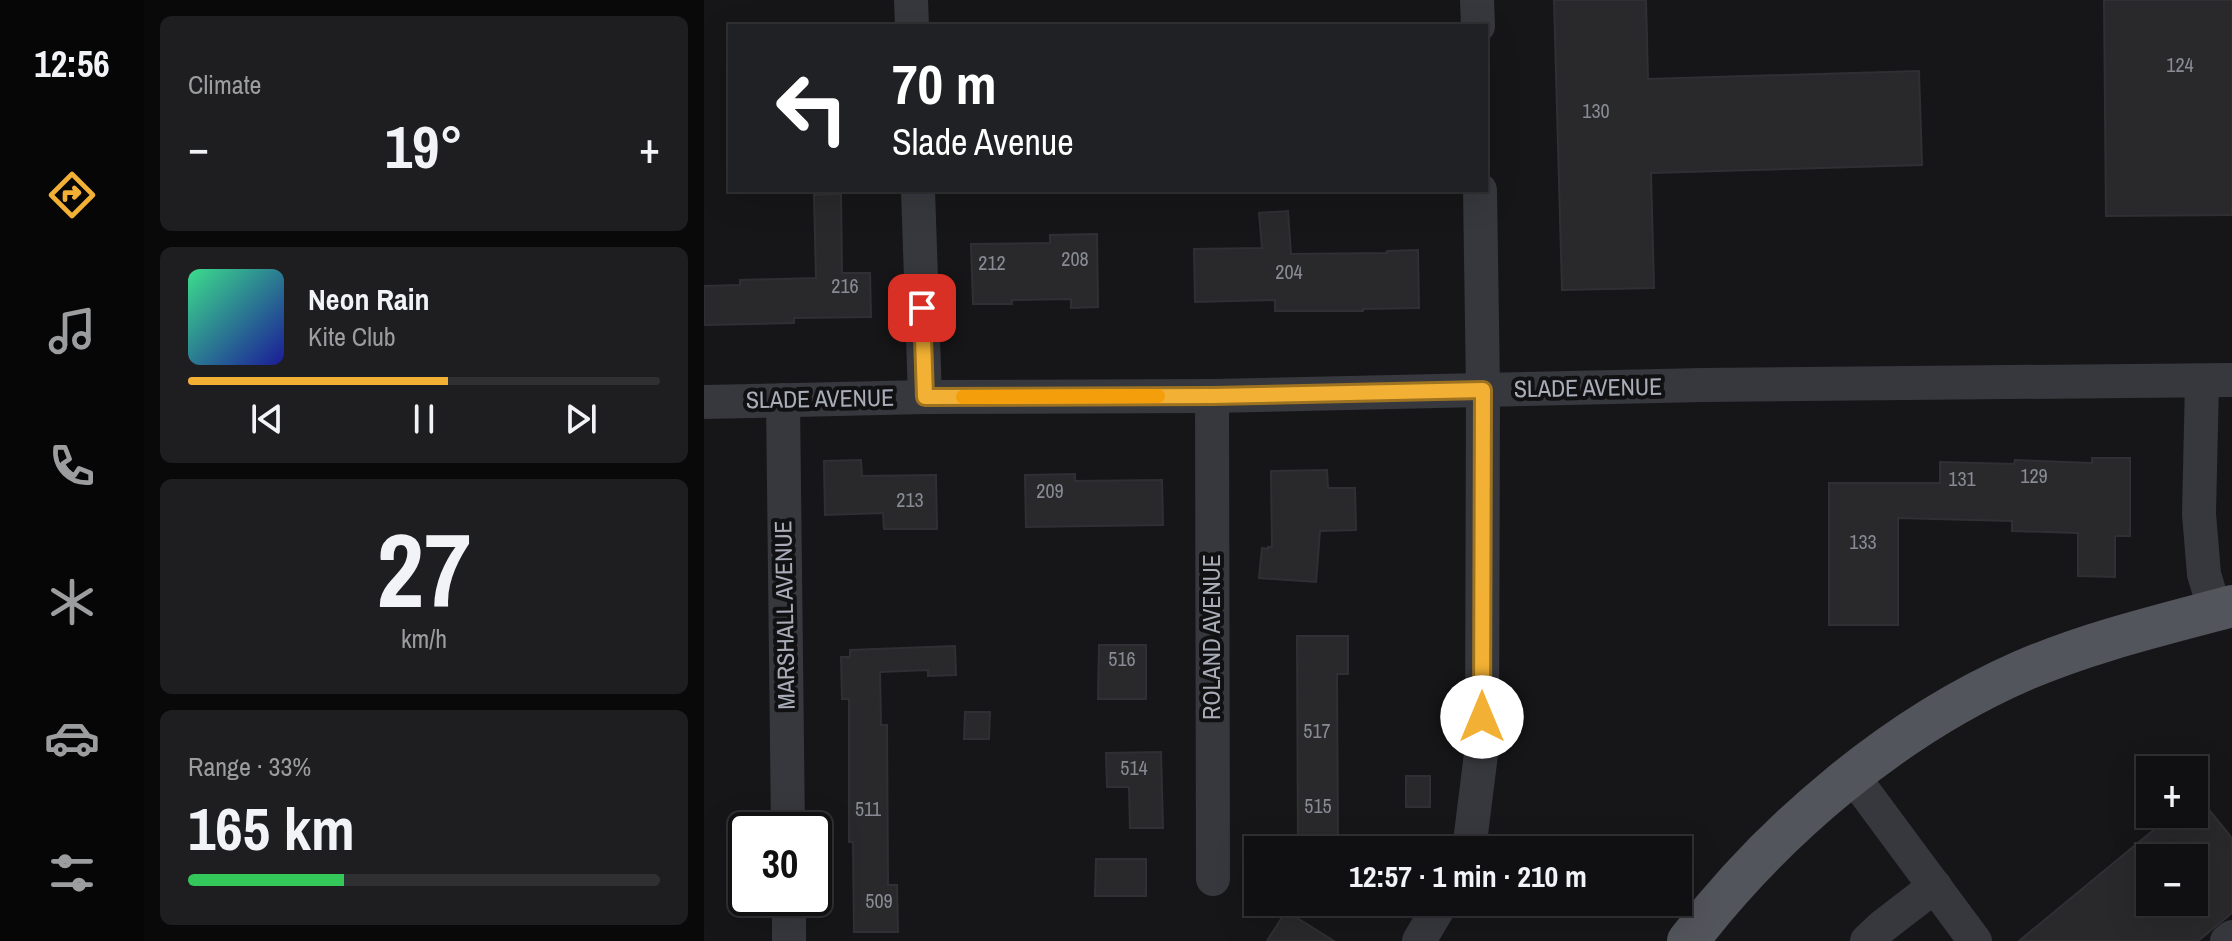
<!DOCTYPE html>
<html lang="en">
<head>
<meta charset="utf-8">
<style>
	:root { --surface:#101012; --page:#1e1e20; --text:#f1f3f6; --muted:#9c9d9f; --line:#303032; --accent:#f2b134 }
	body { margin:0; font-family:"Archivo Narrow",sans-serif; background:var(--page); color:var(--text); height:100vh; display:flex; flex-direction:column; font-size:30px; white-space:nowrap }
	* { box-sizing:border-box; margin:0 }
	p { font-size:26px; color:var(--muted) }
	.icon { flex:none; width:44px; height:44px; fill:none; stroke:currentColor; stroke-width:2; stroke-linecap:round; stroke-linejoin:round }
	.map { position:relative; flex:1; overflow:hidden }
	.details { display:flex; flex-direction:column; gap:16px; padding:16px; background:#09090a; width:560px }
	.details>* { flex:none }
	.banner { position:absolute; left:24px; top:24px; width:760px; height:168px; border-radius:0px; box-shadow:0 8px 32px #0002,0 0 0 2px var(--line); background:#202124; color:#fff; overflow:hidden }
	.buttons { position:absolute; left:1432px; top:756px; display:grid; gap:16px }
	.buttons a { display:grid; place-items:center; width:72px; height:72px; border-radius:0px; background:var(--surface); box-shadow:0 8px 32px #0002,0 0 0 2px var(--line); font-size:40px }
	.speed { position:absolute; left:24px; top:812px; display:flex; gap:16px; font-size:40px; font-weight:700; text-align:center }
	.speed>* { display:grid; place-content:center; width:104px; height:104px; border-radius:50%; background:var(--surface); box-shadow:0 8px 32px #0002,0 0 0 2px var(--line); line-height:1 }
	.speed .limit { border:4px solid #111; border-radius:12px; background:#fff; color:#111 }
	.pin { position:absolute; display:grid; place-items:center; width:68px; height:68px; color:#fff; margin:-34px; border-radius:16px; box-shadow:0 4px 12px #0006 }
	.me { position:absolute; width:88px; margin:-44px; rotate:0deg; stroke-linejoin:round; filter:drop-shadow(0 0 6px #0008) }
	.turn { display:flex; align-items:center; gap:28px; height:168px; padding:0 32px; font-size:36px }
	.turn .icon { width:104px; height:104px; stroke-width:2.5 }
	.turn b { display:block; font-size:56px; line-height:68px }
	.big { font-size:60px; font-weight:800; line-height:1.1 }
	.details .tile { flex:1; display:flex; flex-direction:column; justify-content:center; gap:12px; min-width:0; padding:0 28px; border-radius:12px; background:var(--page) }
	.details .dial { align-items:center; gap:0 }
	.dial b { font-size:104px; line-height:1 }
	.song { display:flex; align-items:center; gap:24px }
	.cover { width:96px; height:96px; border-radius:12px; background:linear-gradient(135deg,hsl(150 70% 55%),hsl(240 70% 35%)) }
	.played { height:8px; border-radius:4px; background:linear-gradient(90deg,var(--accent) 55%,var(--line) 55%) }
	.keys { display:flex; justify-content:space-around; direction:ltr }
	.heat { display:flex; justify-content:space-between; align-items:center; font-size:44px; direction:ltr }
	.charge { height:12px; border-radius:6px; background:linear-gradient(90deg,#34c759 33%,var(--line) 0) }
	.trip { position:absolute; left:540px; top:836px; width:448px; height:80px; border-radius:0px; background:var(--surface); box-shadow:0 8px 32px #0002,0 0 0 2px var(--line); font-weight:800; line-height:80px; text-align:center }
	main { display:flex; flex:1; min-height:0 }
	.menu { display:flex; flex-direction:column; width:144px; justify-content:space-around; align-items:center; background:#060607; color:var(--muted) }
	.menu .icon { width:56px; height:56px }
	.menu .active { color:var(--accent) }
	.menu b { font-size:36px; color:var(--text) }
	.map>svg:first-child { display:block }
</style>
</head>
<body>
<main>
<nav class="menu">
<b>12:56</b>
<svg class="icon active" aria-label="directions" viewBox="0 0 24 24"><path d="M12 3l9 9-9 9-9-9zM9 14v-3h6M13 9l2 2-2 2"/></svg>
<svg class="icon" aria-label="music" viewBox="0 0 24 24"><path d="M9 18V5l10-2v13"/><circle cx="6" cy="18" r="3"/><circle cx="16" cy="16" r="3"/></svg>
<svg class="icon" aria-label="phone" viewBox="0 0 24 24"><path d="M5 4h4l2 5-3 2q2 4 5 5l2-3 5 2v4C11 20 4 13 5 4z"/></svg>
<svg class="icon" aria-label="climate" viewBox="0 0 24 24"><path d="M12 3v18M4 7l16 10M4 17L20 7"/></svg>
<svg class="icon" aria-label="car" viewBox="0 0 24 24"><path d="M5 17H2v-5l4-1 3-4h7l3 4 3 1v5h-3M9 17h6M6 11h13"/><circle cx="7" cy="17" r="2"/><circle cx="17" cy="17" r="2"/></svg>
<svg class="icon" aria-label="filters" viewBox="0 0 24 24"><path d="M4 7h16M4 17h16"/><circle cx="9" cy="7" r="2"/><circle cx="15" cy="17" r="2"/></svg>
</nav>
<section class="details">
<div class="tile"><p>Climate</p>
<div class="heat"><a>−</a><b class="big">19°</b><a>+</a></div>
</div>
<div class="tile">
<div class="song"><i class="cover"></i><div><b>Neon Rain</b><p>Kite Club</p></div></div>
<div class="played"></div>
<div class="keys"><svg class="icon" aria-label="previous" viewBox="0 0 24 24"><path d="M18 5L8 12l10 7zM5 5v14"/></svg><svg class="icon" aria-label="pause" viewBox="0 0 24 24"><path d="M8 5v14M16 5v14"/></svg><svg class="icon" aria-label="next" viewBox="0 0 24 24"><path d="M6 5l10 7-10 7zM19 5v14"/></svg></div>
</div>
<div class="tile dial"><b>27</b><p>km/h</p></div>
<div class="tile"><p>Range · 33%</p><b class="big">165 km</b><div class="charge"></div></div>
</section>
<div class="map">
<svg width="1528" height="941" viewBox="0 0 1528 941">
	<rect width="100%" height="100%" fill="#161618"/>
	<!-- building -->
	<g fill="#29292c" stroke="#303034" stroke-width="2" fill-rule="evenodd">
		<path d="M 850,0 L 942,0 L 944,79 L 1215,71 L 1218,165 L 947,173 L 950,288 L 858,290 Z"/>
		<path d="M 1400,0 L 1528,0 L 1528,215 L 1402,216 Z"/>
		<path d="M 137,194 L 138,273 L 166,273 L 167,317 L 90,318 L 90,323 L 0,325 L 0,286 L 36,285 L 36,280 L 112,278 L 110,195 Z"/>
		<path d="M 584,211 L 587,254 L 683,253 L 683,251 L 714,250 L 715,308 L 659,309 L 659,311 L 571,311 L 571,300 L 491,302 L 490,249 L 558,248 L 555,213 Z"/>
		<path d="M 393,234 L 394,307 L 367,308 L 367,299 L 308,300 L 308,304 L 269,304 L 267,244 L 346,243 L 346,235 Z"/>
		<path d="M 1388,458 L 1426,458 L 1426,536 L 1411,536 L 1411,577 L 1374,576 L 1374,533 L 1308,531 L 1308,521 L 1194,518 L 1194,625 L 1125,625 L 1125,483 L 1236,483 L 1236,462 L 1310,464 L 1311,460 L 1388,463 Z"/>
		<path d="M 157,460 L 158,476 L 232,475 L 233,529 L 180,529 L 179,513 L 121,515 L 120,461 Z"/>
		<path d="M 623,470 L 624,488 L 651,488 L 652,530 L 616,531 L 612,582 L 555,578 L 558,548 L 564,549 L 564,547 L 568,547 L 567,471 Z"/>
		<path d="M 371,474 L 371,481 L 458,480 L 459,525 L 322,527 L 321,475 Z"/>
		<path d="M 593,636 L 644,636 L 644,674 L 633,674 L 634,847 L 594,847 Z"/>
		<path d="M 395,645 L 442,645 L 442,699 L 394,699 Z"/>
		<path d="M 251,646 L 252,675 L 224,676 L 224,670 L 176,672 L 177,725 L 183,725 L 184,885 L 193,885 L 194,932 L 150,932 L 149,842 L 145,842 L 145,699 L 138,699 L 137,657 L 146,657 L 146,650 Z"/>
		<path d="M 261,712 L 286,712 L 285,739 L 260,739 Z"/>
		<path d="M 457,752 L 459,828 L 426,828 L 425,787 L 403,787 L 402,753 Z"/>
		<rect x="702" y="776" width="24" height="31"/>
		<path d="M 1506,811 L 1528,838 L 1528,913 L 1494,941 L 1315,941 L 1469,814 L 1475,814 L 1486,827 ZM 1446,858 L 1490,858 L 1490,902 L 1446,902 Z"/>
		<path d="M 392,859 L 442,859 L 442,896 L 391,896 Z"/>
		<path d="M 582,911 L 630,941 L 563,941 Z"/>
	</g>
	<g fill="none" stroke-linecap="round" stroke-linejoin="round">
		<!-- minor -->
		<g stroke="#37383d" stroke-width="34">
			<path d="M 207,0 L 208,26"/>
			<path d="M 773,0 L 774,26"/>
			<path d="M 214,190 L 221,397"/>
			<path d="M 1498,381 L 1495,514 L 1500,574 L 1511,611"/>
			<path d="M 508,396 L 509,879"/>
			<path d="M 79,400 L 84,830"/>
			<path d="M 0,402 L 221,397 L 508,396 L 999,385 L 1528,380"/>
			<path d="M 1148,775 L 1271,941"/>
			<path d="M 765,850 L 778,746 L 779,390 L 776,190"/>
			<path d="M 85,898 L 85,941"/>
			<path d="M 715,941 L 738,902"/>
			<path d="M 1163,941 L 1179,926 L 1231,886"/>
			<path d="M 1523,941 L 1528,937"/>
		</g>
		<!-- major -->
		<path stroke="#53555c" stroke-width="42" d="M 984,941 C 1069,830 1190,727 1318,671 C 1385,642 1457,625 1528,606"/>
	</g>
	<g fill="none" stroke-linecap="round" stroke-linejoin="round">
		<!-- route casing -->
		<g stroke="#9d7322" stroke-width="20">
			<path id="route" d="M 218,308 L 221,397 L 508,396 L 779,390 L 778,717"/>
		</g>
		<!-- route -->
		<use href="#route" stroke="#f2b134" stroke-width="14"/>
		<!-- slow -->
		<path stroke="#f59e0b" stroke-width="14" d="M 259,397 L 454,396"/>
	</g>
	<g text-anchor="middle" stroke-width="8" stroke-linejoin="round" paint-order="stroke">
		<!-- number labels -->
		<g font-size="20" fill="#888b94">
			<text x="1476" y="72">124</text>
			<text x="892" y="118">130</text>
			<text x="371" y="266">208</text>
			<text x="288" y="270">212</text>
			<text x="585" y="279">204</text>
			<text x="141" y="293">216</text>
			<text x="1330" y="483">129</text>
			<text x="1258" y="486">131</text>
			<text x="346" y="498">209</text>
			<text x="206" y="507">213</text>
			<text x="1159" y="549">133</text>
			<text x="418" y="666">516</text>
			<text x="613" y="738">517</text>
			<text x="430" y="775">514</text>
			<text x="614" y="813">515</text>
			<text x="164" y="816">511</text>
			<text x="175" y="908">509</text>
		</g>
		<!-- street labels -->
		<g font-size="24" fill="#a8adb8" stroke="#111113">
			<text transform="translate(884 388) rotate(-1)" y="8">SLADE AVENUE</text>
			<text transform="translate(116 399) rotate(-1)" y="8">SLADE AVENUE</text>
			<text transform="translate(81 615) rotate(-91)" y="8">MARSHALL AVENUE</text>
			<text transform="translate(508 637) rotate(-90)" y="8">ROLAND AVENUE</text>
		</g>
	</g>
</svg>
<div class="buttons">
<a>+</a>
<a>−</a>
</div>
<div class="speed"><div class="limit">30</div></div>
<div class="pin" style="left:218px;top:308px;background:#d93025"><svg class="icon" aria-label="arrive" viewBox="0 0 24 24"><path d="M6 21V4h12l-3 4 3 4H6"/></svg></div>
<svg class="me" style="left:778px;top:717px" viewBox="-20 -20 40 40"><circle r="19" fill="#fff"/><path d="M0-13L10 11 0 6-10 11z" fill="#f2b134"/></svg>
<div class="trip">12:57 · 1 min · 210 m</div>
<div class="banner">
<div class="turn"><svg class="icon" aria-label="left" viewBox="0 0 24 24"><path d="M17 20v-9H6M10 6l-5 5 5 5"/></svg><div><b>70 m</b>Slade Avenue</div></div>
</div>
</div>
</main>
</body>
</html>
